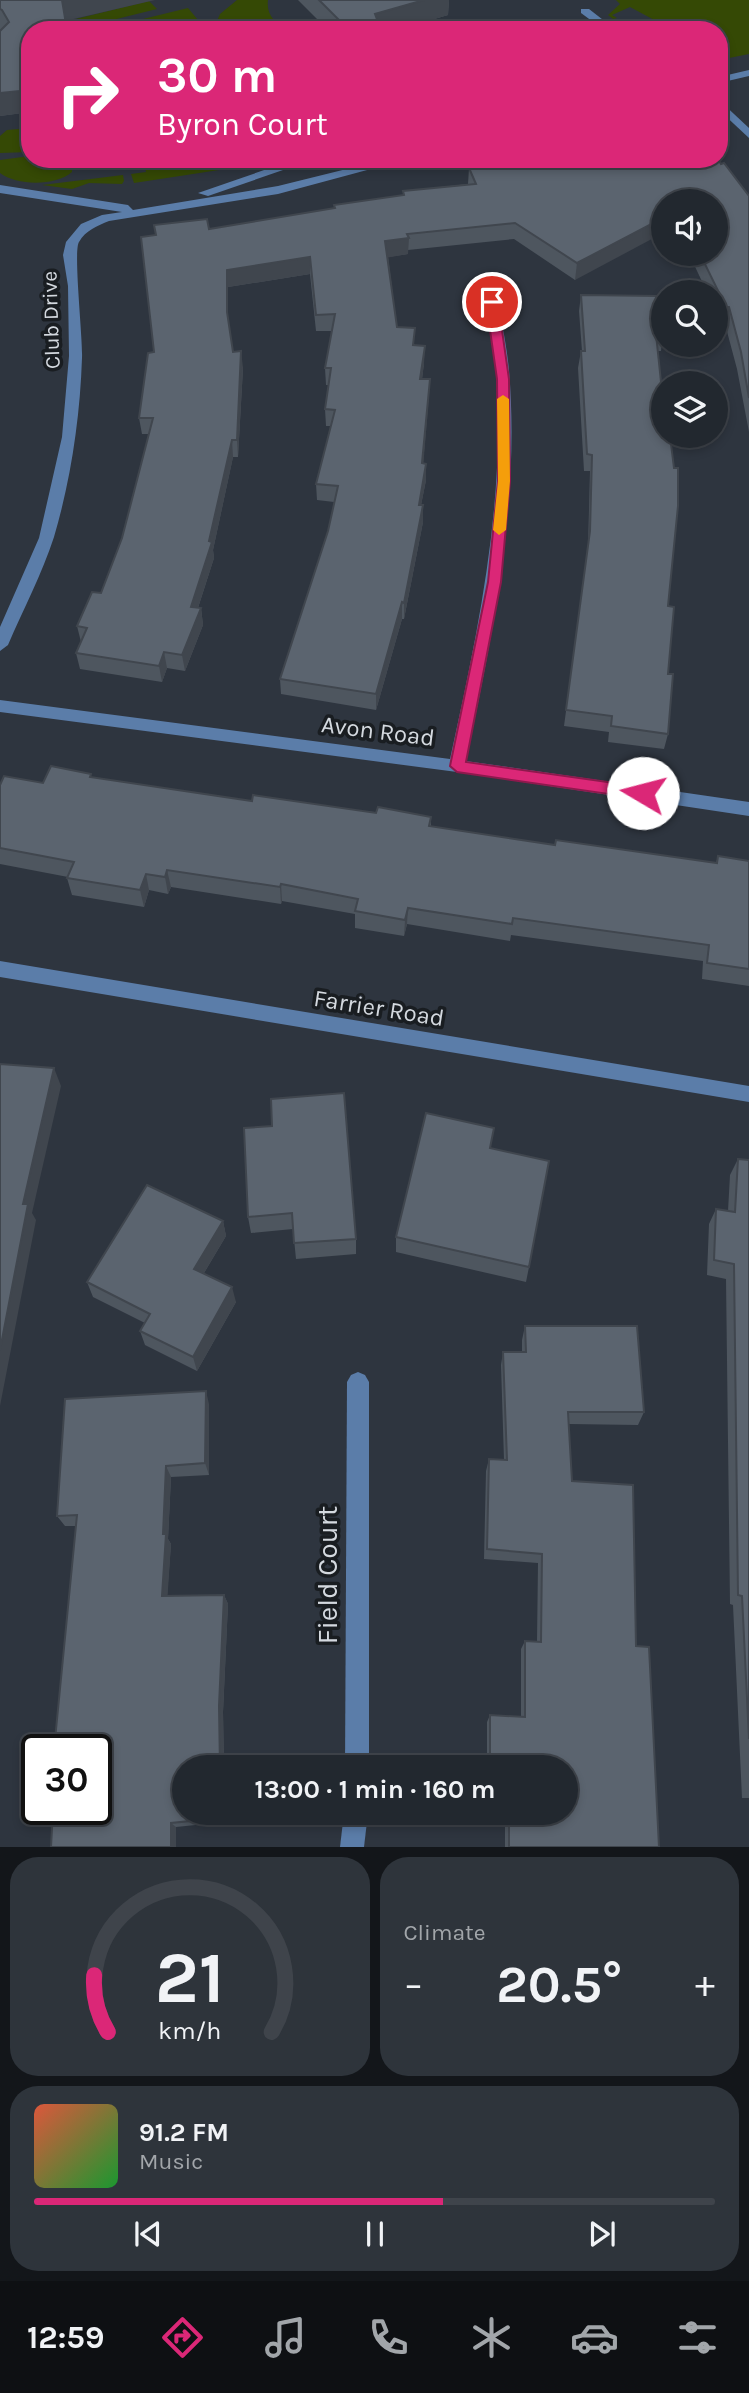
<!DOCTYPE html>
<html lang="en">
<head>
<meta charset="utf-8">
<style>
	:root { --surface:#22282f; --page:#2e343b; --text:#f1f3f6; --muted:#a2a6aa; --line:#3f444b; --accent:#db2777 }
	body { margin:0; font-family:Karla,sans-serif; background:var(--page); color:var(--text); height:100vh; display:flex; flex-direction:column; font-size:26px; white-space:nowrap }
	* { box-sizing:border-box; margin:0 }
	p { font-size:23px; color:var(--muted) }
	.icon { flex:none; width:38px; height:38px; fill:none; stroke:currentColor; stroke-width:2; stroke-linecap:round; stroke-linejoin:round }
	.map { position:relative; height:1847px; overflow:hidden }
	.drawer { display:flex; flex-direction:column; gap:10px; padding:10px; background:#13161a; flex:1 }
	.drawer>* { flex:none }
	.hud { position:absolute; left:21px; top:21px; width:707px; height:147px; border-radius:28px; box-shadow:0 4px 10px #0003,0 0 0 2px var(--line); background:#db2777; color:#fff; overflow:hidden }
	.buttons { position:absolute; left:651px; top:189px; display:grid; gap:14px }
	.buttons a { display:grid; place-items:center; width:77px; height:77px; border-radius:50%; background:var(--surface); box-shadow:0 4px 10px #0003,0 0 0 2px var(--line); font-size:35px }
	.speed { position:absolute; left:21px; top:1734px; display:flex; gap:14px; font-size:35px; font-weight:700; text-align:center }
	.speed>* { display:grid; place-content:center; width:91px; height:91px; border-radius:50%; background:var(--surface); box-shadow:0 4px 10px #0003,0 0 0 2px var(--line); line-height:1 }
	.speed .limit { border:4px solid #111; border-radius:10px; background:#fff; color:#111 }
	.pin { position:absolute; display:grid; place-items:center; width:60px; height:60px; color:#fff; margin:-30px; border:4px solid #fff; border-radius:50%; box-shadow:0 2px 7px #0007 }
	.me { position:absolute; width:77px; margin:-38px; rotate:278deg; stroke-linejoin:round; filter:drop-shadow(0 0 5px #0008) }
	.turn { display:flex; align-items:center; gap:24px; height:147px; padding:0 21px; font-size:32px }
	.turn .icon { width:91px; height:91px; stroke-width:2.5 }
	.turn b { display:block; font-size:49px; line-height:60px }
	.big { font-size:52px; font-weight:700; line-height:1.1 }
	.drawer .widget { flex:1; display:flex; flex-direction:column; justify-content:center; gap:10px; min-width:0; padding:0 24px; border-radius:28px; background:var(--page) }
	.drawer .dial { align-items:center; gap:0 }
	.dial svg { height:182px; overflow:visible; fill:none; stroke:var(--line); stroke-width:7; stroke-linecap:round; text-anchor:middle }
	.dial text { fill:var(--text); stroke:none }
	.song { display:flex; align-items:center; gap:21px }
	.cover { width:84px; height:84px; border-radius:10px; background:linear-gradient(135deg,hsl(10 70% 55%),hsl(130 70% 35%)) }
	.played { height:7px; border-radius:4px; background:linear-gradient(90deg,var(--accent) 60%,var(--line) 60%) }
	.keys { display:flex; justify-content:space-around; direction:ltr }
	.heat { display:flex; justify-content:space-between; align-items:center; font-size:38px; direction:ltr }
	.drawer .tiles { flex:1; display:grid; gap:10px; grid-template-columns:1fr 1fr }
	.widget:last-child { grid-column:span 2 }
	.trip { position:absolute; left:172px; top:1755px; width:406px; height:70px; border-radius:35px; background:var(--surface); box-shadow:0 4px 10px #0003,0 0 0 2px var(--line); font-weight:700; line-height:70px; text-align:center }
	.tab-bar { display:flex; height:112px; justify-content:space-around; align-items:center; background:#0e1013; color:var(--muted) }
	.tab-bar .icon { width:49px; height:49px }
	.tab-bar .active { color:var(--accent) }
	.tab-bar b { font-size:32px; color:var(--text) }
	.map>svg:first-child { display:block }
</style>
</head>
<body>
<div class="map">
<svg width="749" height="1847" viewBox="0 0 749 1847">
	<rect width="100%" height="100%" fill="#2e353f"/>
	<!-- green -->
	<g fill="#354905">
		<path d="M 237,0 L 268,0 C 266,15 275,24 289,30 L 213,30 L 220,14 Z"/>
		<path d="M 616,0 L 749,0 L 749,54 L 719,60 L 719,30 L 654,30 L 653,25 L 658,22 L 630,7 L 612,15 L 617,18 L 613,19 L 608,15 L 620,4 Z"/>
		<path d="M 149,1 L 157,9 L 72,30 L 45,30 L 43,27 Z"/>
		<path d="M 188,8 L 198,20 L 201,30 L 98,30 Z"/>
		<path d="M 30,128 L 30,152 L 0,153 L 0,136 L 7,130 Z"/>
		<path d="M 30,156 L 30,159 L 65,159 L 66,168 L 72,168 L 72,172 C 56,186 17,186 0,173 L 0,160 Z"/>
		<path d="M 143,159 L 232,159 L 219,170 L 134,183 L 131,174 L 146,172 Z"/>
		<path d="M 123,175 L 124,181 L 122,184 L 89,183 L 72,189 L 42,185 Z"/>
	</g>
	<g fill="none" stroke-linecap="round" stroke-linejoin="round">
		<!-- minor -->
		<g fill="#5b7da9" fill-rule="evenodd">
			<path d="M 581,9 L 589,9 L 616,30 L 604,30 L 581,13 Z"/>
			<path d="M 749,70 L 749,76 L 719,83 L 719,77 Z"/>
			<path d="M 719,100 L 749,128 L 749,138 L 719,110 Z"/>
			<path d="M 296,159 L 315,159 L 208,196 L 198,193 Z"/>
			<path d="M 387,159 L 408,159 L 278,194 L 109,221 C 97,226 86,230 79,242 C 73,251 83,338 82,358 C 80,418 71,479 54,537 C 42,574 23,610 8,645 L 0,651 L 0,627 L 39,538 L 62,437 L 69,356 L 68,286 L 63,255 L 66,242 L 81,224 L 102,215 L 122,212 L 0,193 L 0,185 L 128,205 L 133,210 L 278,186 Z"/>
			<path d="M 492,298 L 498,302 C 502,325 507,347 509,370 C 520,502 493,633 466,761 L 749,802 L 749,816 L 457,772 L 0,712 L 0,700 L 450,759 C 478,632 506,501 496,371 C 494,348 489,325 486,302 Z"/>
			<path d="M 0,961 L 749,1086 L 749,1102 L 0,977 Z"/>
			<path d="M 358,1372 L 365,1375 L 369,1382 L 369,1768 L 345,1768 L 347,1382 L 351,1375 Z"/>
			<path d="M 344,1813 L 368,1813 L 364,1847 L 340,1847 Z"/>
		</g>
	</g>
	<!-- wall -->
	<g fill="#4e565f">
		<path d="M 0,0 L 65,21 L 30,112 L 0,116 L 0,31 L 2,30 L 0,30 Z"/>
		<path d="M 298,0 L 449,0 L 448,15 L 397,30 L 328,30 Z"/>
		<path d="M 528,159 L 718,159 L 749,196 L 749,432 L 737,369 L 725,324 L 723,324 L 716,310 L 716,292 L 707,292 L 689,254 L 716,254 L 716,201 L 663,201 L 575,280 L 514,239 L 408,250 L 408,254 L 388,257 L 397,327 L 415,345 L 424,363 L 422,379 L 430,379 L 423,463 L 426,464 L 426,480 L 421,505 L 423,505 L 423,522 L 404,619 L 402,619 L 376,710 L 281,694 L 280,679 L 328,531 L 334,502 L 317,500 L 316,484 L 331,426 L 326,426 L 325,409 L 329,385 L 326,385 L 325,368 L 332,331 L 316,331 L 310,274 L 228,287 L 228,322 L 233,352 L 243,368 L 238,457 L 233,457 L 213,550 L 214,558 L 198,608 L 201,608 L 203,625 L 185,671 L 167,668 L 162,682 L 80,669 L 76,653 L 81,642 L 77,626 L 101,593 L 122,538 L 149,434 L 142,434 L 139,418 L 154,352 L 209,229 L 334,209 L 334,205 L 403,196 L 403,191 L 468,184 L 469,168 L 528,161 Z"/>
		<path d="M 581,295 L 663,330 L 661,351 L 658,351 L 668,606 L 668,734 L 664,749 L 608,742 L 609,732 L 564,726 L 588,548 L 590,471 L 584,471 L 578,368 L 581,351 L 582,351 L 579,311 Z"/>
		<path d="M 92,777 L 252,801 L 431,817 L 431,826 L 555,845 L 716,863 L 718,856 L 749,861 L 749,986 L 702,979 L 703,961 L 511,935 L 510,941 L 407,924 L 404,936 L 355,928 L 355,914 L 282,901 L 281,904 L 171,887 L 168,894 L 149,890 L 144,907 L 72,895 L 67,878 L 68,877 L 0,864 L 0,785 L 43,783 Z"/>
		<path d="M 244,1128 L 356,1239 L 356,1254 L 296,1259 L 293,1229 L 251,1233 L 248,1217 Z"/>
		<path d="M 491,1148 L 529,1267 L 526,1282 L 396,1252 L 396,1237 Z"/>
		<path d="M 738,1159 L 749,1160 L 749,1798 L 742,1798 L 733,1605 L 730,1604 L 726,1279 L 707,1275 L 709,1224 L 716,1209 L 728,1211 L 730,1175 Z"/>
		<path d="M 223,1221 L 226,1236 L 204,1273 L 236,1302 L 197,1371 L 145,1345 L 140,1331 L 145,1323 L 93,1297 L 87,1282 Z"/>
		<path d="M 525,1326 L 644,1412 L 638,1425 L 569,1424 L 572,1481 L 636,1646 L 659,1847 L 505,1847 L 505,1813 L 565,1813 L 565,1768 L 487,1768 L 487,1722 L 490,1715 L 521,1717 L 521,1649 L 525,1641 L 537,1641 L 538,1563 L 484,1559 L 486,1471 L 489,1459 L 504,1460 L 501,1365 L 503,1352 L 522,1352 L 522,1340 Z"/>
		<path d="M 209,1404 L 209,1475 L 171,1477 L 168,1539 L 171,1544 L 167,1596 L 224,1595 L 228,1604 L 223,1712 L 224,1768 L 184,1768 L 225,1813 L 225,1822 L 176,1827 L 176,1847 L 76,1526 L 65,1526 L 57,1516 Z"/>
	</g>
	<!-- shaded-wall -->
	<g fill="#40464e">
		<path d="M 62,0 L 155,0 L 65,21 Z"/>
		<path d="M 424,0 L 449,0 L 448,15 L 397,30 L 375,30 L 375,14 Z"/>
		<path d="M 30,90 L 30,112 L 0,116 L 0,93 Z"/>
		<path d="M 663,218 L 663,233 L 575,280 L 577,263 Z"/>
		<path d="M 409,238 L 408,254 L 385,258 L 385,241 Z"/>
		<path d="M 310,257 L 310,274 L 228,287 L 228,329 L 227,312 L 227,270 Z"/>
		<path d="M 425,346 L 424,363 L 420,395 L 420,379 Z"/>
		<path d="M 241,351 L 243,368 L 238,457 L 237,440 Z"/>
		<path d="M 430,379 L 429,396 L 422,480 L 422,463 Z"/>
		<path d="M 232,440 L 233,457 L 213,550 L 214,558 L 193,623 L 191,607 L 209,541 Z"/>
		<path d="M 426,464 L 426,480 L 418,521 L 419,505 Z"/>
		<path d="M 423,505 L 423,522 L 404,619 L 404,603 Z"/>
		<path d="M 402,602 L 402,619 L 376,710 L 376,694 Z"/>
		<path d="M 201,608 L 203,625 L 185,671 L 182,655 Z"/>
		<path d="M 164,652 L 167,668 L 162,682 L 159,666 Z"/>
		<path d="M 167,870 L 171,887 L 168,894 L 165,877 Z"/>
		<path d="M 146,874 L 149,890 L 144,907 L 140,890 Z"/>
		<path d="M 281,884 L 282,901 L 281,904 L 280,887 Z"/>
		<path d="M 408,908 L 407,924 L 404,936 L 405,920 Z"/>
		<path d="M 54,1068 L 61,1086 L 32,1213 L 36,1220 L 0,1406 L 0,1350 L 23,1204 Z"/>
		<path d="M 223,1221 L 226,1236 L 198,1283 L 194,1269 Z"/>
		<path d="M 232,1287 L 236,1302 L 197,1371 L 193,1357 Z"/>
		<path d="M 206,1391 L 209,1404 L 209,1475 L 205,1463 Z"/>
		<path d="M 166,1466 L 171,1477 L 168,1539 L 171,1544 L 167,1604 L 162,1596 Z"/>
		<path d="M 224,1595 L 228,1604 L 223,1712 L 224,1768 L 220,1768 L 219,1706 Z"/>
		<path d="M 221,1813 L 225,1813 L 225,1822 L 221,1818 Z"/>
		<path d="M 171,1823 L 176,1827 L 176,1847 L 171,1847 Z"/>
	</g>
	<!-- building -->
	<g fill="#5b646f" stroke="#40464e" stroke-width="2">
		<path d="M 0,0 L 62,0 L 67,30 L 30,30 L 30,90 L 0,93 L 0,31 L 9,22 L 2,10 L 0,9 Z"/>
		<path d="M 319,0 L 424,0 L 375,14 L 381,30 L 349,30 Z"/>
		<path d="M 535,159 L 718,159 L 721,164 L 724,163 L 749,196 L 749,398 L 741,352 L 729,307 L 726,307 L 700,254 L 716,254 L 716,201 L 663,201 L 663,218 L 577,263 L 515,223 L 407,234 L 409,238 L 385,241 L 397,327 L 415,328 L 413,345 L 425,346 L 420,379 L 430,379 L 422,463 L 426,464 L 419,505 L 423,505 L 404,603 L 402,602 L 376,694 L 280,679 L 328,531 L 338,486 L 316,484 L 335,410 L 325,409 L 331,368 L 325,368 L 335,314 L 316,315 L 310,257 L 227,270 L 227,312 L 233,352 L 241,351 L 237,440 L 232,440 L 209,541 L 212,542 L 191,607 L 201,608 L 182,655 L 164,652 L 159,666 L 76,653 L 87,628 L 77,626 L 92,592 L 101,593 L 122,538 L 153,418 L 139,418 L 148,353 L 154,352 L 141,237 L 156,235 L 154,225 L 207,219 L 209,229 L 335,208 L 334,205 L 404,195 L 403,191 L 476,184 L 469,168 Z"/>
		<path d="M 581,295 L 659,296 L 663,334 L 656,334 L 663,401 L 663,436 L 670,436 L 674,468 L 678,468 L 678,506 L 668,606 L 674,607 L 668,674 L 673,674 L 668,734 L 611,726 L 612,716 L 566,710 L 590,531 L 592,455 L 587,454 L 581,351 L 585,351 Z"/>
		<path d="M 51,766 L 91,774 L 90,777 L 252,801 L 253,795 L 376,813 L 378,807 L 431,817 L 429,826 L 555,845 L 556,840 L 717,863 L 718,856 L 749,861 L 749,969 L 707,963 L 709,945 L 513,918 L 512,924 L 408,908 L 405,920 L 355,911 L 358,899 L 281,884 L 280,887 L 167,870 L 165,877 L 146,874 L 140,890 L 67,878 L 74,862 L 0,848 L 0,785 L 4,776 L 43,783 Z"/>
		<path d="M 0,1064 L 54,1068 L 23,1204 L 28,1204 L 0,1350 Z"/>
		<path d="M 344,1093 L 356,1239 L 294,1243 L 292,1213 L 248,1217 L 244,1128 L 272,1126 L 271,1099 Z"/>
		<path d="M 426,1113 L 494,1128 L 490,1148 L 549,1161 L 529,1267 L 396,1237 Z"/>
		<path d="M 738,1159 L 749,1160 L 749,1739 L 742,1596 L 738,1595 L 734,1264 L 714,1260 L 716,1209 L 735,1212 Z"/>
		<path d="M 147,1185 L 223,1221 L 194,1269 L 232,1287 L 193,1357 L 140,1331 L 150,1314 L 87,1282 Z"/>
		<path d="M 525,1326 L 637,1326 L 644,1412 L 568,1412 L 572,1481 L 633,1485 L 636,1646 L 649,1647 L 659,1847 L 509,1847 L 509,1813 L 565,1813 L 565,1768 L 490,1768 L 490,1715 L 525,1717 L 525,1641 L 541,1642 L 542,1554 L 487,1549 L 489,1459 L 507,1460 L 503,1352 L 526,1352 Z"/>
		<path d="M 206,1391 L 205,1463 L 166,1466 L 163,1534 L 166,1534 L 162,1596 L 224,1595 L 219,1706 L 220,1768 L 184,1768 L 184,1813 L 221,1813 L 221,1818 L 171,1823 L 171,1847 L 51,1847 L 53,1810 L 96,1810 L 96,1750 L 54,1750 L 77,1515 L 57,1516 L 65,1399 Z"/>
	</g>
	<!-- route -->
	<path fill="#db2777" stroke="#8e194d" stroke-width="2" d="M 492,298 L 498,302 L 509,379 L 510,481 L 501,582 L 466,762 L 643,787 L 650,793 L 643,799 L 457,772 L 450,766 L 488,582 L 498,481 L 497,379 L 486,302 Z"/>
	<!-- slow -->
	<path fill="#f59e0b" d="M 503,395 L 509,399 L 510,481 L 506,530 L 499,535 L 493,530 L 498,481 L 497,399 Z"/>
	<g text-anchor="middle" stroke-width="7" stroke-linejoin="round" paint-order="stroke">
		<!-- far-street labels -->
		<g font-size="21" fill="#d4d9df" stroke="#191d21">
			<text transform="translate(51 320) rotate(-92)" y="7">Club Drive</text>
		</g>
		<!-- street labels -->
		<g font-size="24" fill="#d4d9df" stroke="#191d21">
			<text transform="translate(378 731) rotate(7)" y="8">Avon Road</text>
			<text transform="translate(379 1008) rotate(9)" y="8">Farrier Road</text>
		</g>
		<!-- near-street labels -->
		<g font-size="28" fill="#d4d9df" stroke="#191d21">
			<text transform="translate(327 1575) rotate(-90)" y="10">Field Court</text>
		</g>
	</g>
</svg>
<div class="buttons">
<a><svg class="icon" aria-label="sound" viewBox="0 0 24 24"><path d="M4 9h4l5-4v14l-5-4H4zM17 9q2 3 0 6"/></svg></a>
<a><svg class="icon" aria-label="search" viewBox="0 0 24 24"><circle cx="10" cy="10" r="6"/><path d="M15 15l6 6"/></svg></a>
<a><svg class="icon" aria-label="layers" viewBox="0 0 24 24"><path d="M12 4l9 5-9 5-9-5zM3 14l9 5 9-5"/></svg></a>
</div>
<div class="speed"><div class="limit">30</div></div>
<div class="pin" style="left:492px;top:302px;background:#d93025"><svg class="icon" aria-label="arrive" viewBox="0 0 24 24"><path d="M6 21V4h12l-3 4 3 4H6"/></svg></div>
<svg class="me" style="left:643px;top:793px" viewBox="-20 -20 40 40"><circle r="19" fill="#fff"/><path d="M0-13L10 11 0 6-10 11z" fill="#db2777"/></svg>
<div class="trip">13:00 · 1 min · 160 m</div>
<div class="hud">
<div class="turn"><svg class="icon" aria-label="right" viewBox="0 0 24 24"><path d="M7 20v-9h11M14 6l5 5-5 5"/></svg><div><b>30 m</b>Byron Court</div></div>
</div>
</div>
<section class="drawer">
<div class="tiles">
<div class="widget dial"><svg viewBox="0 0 100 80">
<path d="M14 69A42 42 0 1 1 86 69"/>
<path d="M14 69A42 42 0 0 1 8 44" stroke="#db2777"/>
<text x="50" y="56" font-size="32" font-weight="700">21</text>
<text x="50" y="72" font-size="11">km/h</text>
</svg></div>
<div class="widget"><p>Climate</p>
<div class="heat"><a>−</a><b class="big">20.5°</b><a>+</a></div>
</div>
<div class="widget">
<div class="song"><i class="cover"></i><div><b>91.2 FM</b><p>Music</p></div></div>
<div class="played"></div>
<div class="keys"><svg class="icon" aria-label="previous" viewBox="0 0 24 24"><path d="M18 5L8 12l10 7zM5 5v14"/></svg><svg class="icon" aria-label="pause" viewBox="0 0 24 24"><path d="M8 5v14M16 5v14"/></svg><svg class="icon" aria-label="next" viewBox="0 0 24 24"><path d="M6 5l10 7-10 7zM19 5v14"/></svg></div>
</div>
</div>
</section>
<nav class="tab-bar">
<b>12:59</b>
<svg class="icon active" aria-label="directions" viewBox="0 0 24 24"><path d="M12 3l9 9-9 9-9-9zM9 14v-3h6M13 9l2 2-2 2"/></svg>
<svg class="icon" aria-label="music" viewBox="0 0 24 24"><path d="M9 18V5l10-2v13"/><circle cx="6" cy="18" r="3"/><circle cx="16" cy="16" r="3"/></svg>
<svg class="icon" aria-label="phone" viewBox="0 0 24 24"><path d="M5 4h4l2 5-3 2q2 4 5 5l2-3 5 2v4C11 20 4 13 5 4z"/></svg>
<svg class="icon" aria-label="climate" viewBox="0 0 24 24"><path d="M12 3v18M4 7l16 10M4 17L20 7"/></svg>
<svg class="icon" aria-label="car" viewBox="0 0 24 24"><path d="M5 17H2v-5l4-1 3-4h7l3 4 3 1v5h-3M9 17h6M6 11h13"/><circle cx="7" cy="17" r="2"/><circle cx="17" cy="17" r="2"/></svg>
<svg class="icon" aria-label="filters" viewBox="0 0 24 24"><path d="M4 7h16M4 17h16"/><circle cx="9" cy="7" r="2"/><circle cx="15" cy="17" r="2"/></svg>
</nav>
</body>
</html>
